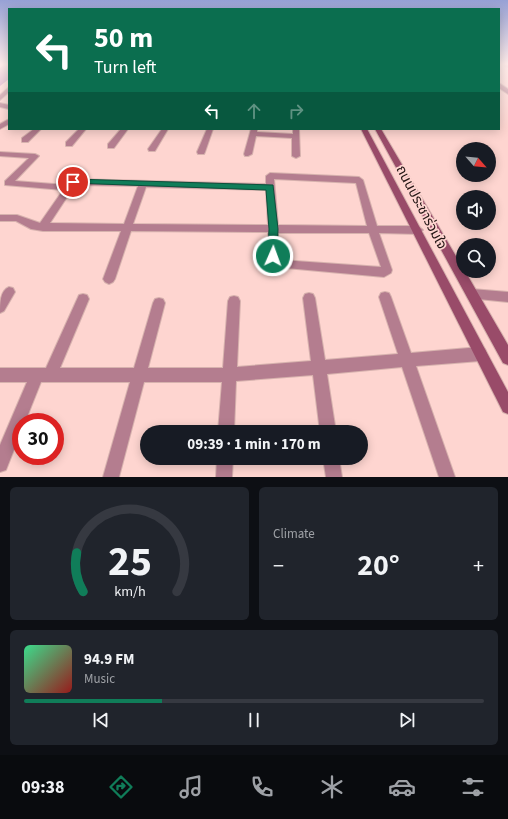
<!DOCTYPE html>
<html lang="en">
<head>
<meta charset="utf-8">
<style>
	:root { --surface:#171b24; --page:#20242c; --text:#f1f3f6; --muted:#9ea1a6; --line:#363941; --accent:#107d59 }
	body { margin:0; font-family:"Source Sans 3","Noto Sans Thai",sans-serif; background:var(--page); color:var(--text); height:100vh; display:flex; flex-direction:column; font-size:15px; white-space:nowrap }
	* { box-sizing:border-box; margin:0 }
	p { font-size:13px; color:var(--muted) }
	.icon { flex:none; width:22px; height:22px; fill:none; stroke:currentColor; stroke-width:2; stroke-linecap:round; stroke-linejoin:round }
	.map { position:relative; height:477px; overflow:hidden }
	.side { display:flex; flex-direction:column; gap:10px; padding:10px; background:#0d0f14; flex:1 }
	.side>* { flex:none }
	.banner { position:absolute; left:8px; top:8px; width:492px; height:122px; border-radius:0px; box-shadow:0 2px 10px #0003; background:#0b6e4f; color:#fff; overflow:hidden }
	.needle { width:26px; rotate:117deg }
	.fabs { position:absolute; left:456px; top:142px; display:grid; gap:8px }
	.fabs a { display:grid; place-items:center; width:40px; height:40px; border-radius:50%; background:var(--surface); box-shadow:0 2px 10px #0003; font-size:20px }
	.speed { position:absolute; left:12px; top:413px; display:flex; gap:8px; font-size:20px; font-weight:700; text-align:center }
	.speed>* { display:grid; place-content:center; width:52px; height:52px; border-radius:50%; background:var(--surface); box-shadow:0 2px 10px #0003; line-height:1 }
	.speed .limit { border:6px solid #d22; background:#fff; color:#111 }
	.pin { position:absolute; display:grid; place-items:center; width:34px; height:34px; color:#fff; margin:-17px; border:2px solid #fff; border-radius:50%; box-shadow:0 1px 4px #0007 }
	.me { position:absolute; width:44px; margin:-22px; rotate:2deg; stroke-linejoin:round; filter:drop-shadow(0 0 3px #0008) }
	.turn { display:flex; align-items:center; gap:14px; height:84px; padding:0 20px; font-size:18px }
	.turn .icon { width:52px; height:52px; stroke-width:2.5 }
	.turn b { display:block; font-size:28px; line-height:34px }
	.lanes { display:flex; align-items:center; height:38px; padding:0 20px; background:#0003; justify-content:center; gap:20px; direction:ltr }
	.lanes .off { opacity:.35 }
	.big { font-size:30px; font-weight:700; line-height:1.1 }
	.side .tile { flex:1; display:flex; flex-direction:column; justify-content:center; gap:6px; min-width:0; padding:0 14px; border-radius:6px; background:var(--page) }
	.side .dial { align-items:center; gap:0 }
	.dial svg { height:104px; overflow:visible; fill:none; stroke:var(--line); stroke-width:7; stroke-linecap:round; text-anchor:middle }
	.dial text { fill:var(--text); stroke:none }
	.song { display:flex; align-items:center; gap:12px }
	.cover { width:48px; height:48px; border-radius:6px; background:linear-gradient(135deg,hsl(150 70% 55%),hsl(0 70% 35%)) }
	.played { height:4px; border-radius:2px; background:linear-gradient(90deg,var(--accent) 30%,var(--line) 30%) }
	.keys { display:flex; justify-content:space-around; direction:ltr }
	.heat { display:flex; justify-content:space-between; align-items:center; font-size:22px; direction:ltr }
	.side .tiles { flex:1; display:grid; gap:10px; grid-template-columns:1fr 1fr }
	.tile:last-child { grid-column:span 2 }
	.trip { position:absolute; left:140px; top:425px; width:228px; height:40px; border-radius:20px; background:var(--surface); box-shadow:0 2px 10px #0003; font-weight:700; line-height:40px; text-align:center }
	.tabs { display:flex; height:64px; justify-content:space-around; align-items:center; background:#090b0e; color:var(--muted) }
	.tabs .icon { width:28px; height:28px }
	.tabs .selected { color:var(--accent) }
	.tabs b { font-size:18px; color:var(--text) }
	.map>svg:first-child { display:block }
</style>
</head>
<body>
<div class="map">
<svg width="508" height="477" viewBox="0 0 508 477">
	<rect width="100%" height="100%" fill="#fed5d0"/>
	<!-- water -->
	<path fill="#be84b9" d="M 5,64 L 9,64 L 9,79 L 0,86 L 0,68 Z"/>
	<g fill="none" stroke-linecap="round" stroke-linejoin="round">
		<!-- minor casing -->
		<g stroke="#d7b2ae" stroke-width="2">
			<g id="minor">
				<path d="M 505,64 L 508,64 L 508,67 L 505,66 Z"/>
				<path d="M 499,83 L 508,89 L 508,94 L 499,88 Z"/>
				<path d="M 9,87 L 9,92 L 0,100 L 0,95 Z"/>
				<path d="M 0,103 L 9,105 L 9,109 L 0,107 Z"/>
				<path d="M 9,119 L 9,124 L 0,129 L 0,124 Z"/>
				<path d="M 34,129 L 41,129 L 28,142 L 22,142 L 22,138 Z"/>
				<path d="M 79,129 L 86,129 L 72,146 L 66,146 L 66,142 Z"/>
				<path d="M 121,129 L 128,129 L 114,148 L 108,148 L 108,144 Z"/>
				<path d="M 162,129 L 168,129 L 155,151 L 149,151 L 148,149 Z"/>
				<path d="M 207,129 L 213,129 L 205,152 L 204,154 L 198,154 L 197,152 Z"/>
				<path d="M 251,129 L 257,129 L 257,132 L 293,134 L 293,129 L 299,129 L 300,156 L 296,158 L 292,156 L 292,138 L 256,136 L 252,154 L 248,156 L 245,156 L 244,154 Z"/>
				<path d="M 0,152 L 35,154 L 39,156 L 15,181 L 67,185 L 70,180 L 73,179 L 266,184 L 266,176 L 270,173 L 359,177 L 363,180 L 377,226 L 418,226 L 423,230 L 418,234 L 379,233 L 392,270 L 391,273 L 384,277 L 275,267 L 269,261 L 268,232 L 131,231 L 115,279 L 113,282 L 109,284 L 105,282 L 103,279 L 121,231 L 43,231 L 31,229 L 16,221 L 0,221 L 0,215 L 17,215 L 40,223 L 63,190 L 5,185 L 5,181 L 29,158 L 0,156 ZM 274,179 L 356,183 L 367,226 L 278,225 ZM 75,185 L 138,186 L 124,224 L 50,223 ZM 146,187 L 266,190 L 268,225 L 133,224 ZM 278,233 L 369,233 L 381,267 L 281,260 L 278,256 Z"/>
				<path d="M 9,287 L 13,288 L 15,292 L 4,311 L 0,313 C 0,303 0,291 9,287 Z"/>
				<path d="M 472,289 L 508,292 L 508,302 L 468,298 L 466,294 L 468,290 Z"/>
				<path d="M 385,292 L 389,293 L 391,297 L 411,353 L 480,347 L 485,349 L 487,354 L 485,359 L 480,361 L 416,366 L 455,477 L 439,477 L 402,367 L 327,374 L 336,432 L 320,432 L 313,375 L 236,381 L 234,432 L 218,432 L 222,382 L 144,382 L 119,477 L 103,477 L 130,382 L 41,382 L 25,422 L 21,422 L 21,432 L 6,470 L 0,472 L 0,445 L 27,382 L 0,382 L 0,368 L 46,368 L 79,295 L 83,294 L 87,295 L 89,299 L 60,368 L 134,368 L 153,303 L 155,299 L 159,298 L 163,299 L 165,303 L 148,368 L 223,368 L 228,301 L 230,297 L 234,296 L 238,297 L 240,301 L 237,367 L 311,361 L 303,298 L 305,294 L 309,293 L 313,294 L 315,298 L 325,360 L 398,354 L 379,297 L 381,293 Z"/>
				<path d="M 217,458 L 233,458 L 232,477 L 216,477 Z"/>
				<path d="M 323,458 L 339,458 L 342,477 L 326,477 Z"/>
			</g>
		</g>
		<!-- secondary casing -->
		<g stroke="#d7b2ae" stroke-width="2">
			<g id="secondary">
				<path d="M 361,129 L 367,129 L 508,392 L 508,414 L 503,412 Z"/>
				<path d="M 375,129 L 381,129 L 463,268 L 463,271 L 465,271 L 508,345 L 508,365 L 503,363 Z"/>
			</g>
		</g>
		<!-- minor -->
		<use href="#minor" fill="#b47d8f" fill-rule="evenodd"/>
		<!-- secondary -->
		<use href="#secondary" fill="#994b69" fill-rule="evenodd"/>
	</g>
	<!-- sky -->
	<linearGradient id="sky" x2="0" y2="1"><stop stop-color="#97a1d5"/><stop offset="0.49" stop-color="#ffecea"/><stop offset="1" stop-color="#ffecea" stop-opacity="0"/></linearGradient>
	<rect width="508" height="131" fill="url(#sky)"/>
	<!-- route -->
	<path fill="#107d59" stroke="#0a513a" d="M 73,179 L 273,185 L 278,229 L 277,256 L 273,260 L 268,256 L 269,229 L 266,190 L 71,183 L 70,182 Z"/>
	<g text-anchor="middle" stroke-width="3.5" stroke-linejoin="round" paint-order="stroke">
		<!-- street labels -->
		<g font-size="14" fill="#231514" stroke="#fed5d0">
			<text transform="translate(422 207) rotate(62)" y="5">ถนนประชาร่วมใจ</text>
		</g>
	</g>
</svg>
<div class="fabs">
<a><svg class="needle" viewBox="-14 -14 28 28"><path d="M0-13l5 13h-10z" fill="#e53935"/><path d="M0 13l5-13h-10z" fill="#9ea1a6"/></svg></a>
<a><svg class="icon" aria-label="sound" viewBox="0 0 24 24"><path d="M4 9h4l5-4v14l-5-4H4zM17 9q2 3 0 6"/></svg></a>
<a><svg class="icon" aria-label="search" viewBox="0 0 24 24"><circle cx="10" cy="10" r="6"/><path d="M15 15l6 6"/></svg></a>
</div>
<div class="speed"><div class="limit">30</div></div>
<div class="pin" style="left:73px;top:182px;background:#d93025"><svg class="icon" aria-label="arrive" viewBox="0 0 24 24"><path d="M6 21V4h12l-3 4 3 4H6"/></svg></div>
<svg class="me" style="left:273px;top:256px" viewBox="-20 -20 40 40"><circle r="17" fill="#107d59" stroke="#fff" stroke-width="3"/><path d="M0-11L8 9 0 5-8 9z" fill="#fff"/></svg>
<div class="trip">09:39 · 1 min · 170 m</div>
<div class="banner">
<div class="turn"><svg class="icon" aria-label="left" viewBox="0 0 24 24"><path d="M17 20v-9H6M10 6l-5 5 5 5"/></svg><div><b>50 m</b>Turn left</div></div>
<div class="lanes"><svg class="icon" aria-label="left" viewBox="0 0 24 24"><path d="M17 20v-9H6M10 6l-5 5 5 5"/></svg><svg class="icon off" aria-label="ahead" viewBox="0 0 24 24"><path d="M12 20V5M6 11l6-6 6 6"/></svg><svg class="icon off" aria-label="right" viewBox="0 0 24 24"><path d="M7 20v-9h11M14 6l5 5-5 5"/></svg></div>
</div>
</div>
<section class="side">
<div class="tiles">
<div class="tile dial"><svg viewBox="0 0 100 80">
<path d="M14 69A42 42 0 1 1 86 69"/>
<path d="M14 69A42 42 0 0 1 9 39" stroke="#107d59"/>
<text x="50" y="56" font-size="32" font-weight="700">25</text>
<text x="50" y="72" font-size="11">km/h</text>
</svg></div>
<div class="tile"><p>Climate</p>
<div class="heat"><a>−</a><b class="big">20°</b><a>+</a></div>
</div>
<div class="tile">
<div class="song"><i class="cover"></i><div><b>94.9 FM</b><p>Music</p></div></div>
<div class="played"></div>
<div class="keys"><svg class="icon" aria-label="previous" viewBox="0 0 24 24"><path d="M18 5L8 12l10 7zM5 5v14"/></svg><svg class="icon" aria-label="pause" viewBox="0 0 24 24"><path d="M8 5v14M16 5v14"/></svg><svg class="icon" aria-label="next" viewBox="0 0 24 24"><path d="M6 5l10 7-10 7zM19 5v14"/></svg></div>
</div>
</div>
</section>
<nav class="tabs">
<b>09:38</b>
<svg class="icon selected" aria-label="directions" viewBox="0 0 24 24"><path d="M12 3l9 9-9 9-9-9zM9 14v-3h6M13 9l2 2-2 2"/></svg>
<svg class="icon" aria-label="music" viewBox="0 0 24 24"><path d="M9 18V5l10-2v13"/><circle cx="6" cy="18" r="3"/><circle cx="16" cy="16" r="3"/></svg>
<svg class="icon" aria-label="phone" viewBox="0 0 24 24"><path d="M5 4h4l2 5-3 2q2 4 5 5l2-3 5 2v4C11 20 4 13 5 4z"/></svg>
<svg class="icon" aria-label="climate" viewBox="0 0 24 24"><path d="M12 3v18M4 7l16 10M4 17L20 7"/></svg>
<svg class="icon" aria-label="car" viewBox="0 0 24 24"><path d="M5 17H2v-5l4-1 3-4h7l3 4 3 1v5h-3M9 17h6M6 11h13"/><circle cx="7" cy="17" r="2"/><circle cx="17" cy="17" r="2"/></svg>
<svg class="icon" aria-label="filters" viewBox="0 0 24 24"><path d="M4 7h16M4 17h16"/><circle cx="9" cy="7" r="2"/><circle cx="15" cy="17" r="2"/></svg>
</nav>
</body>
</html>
